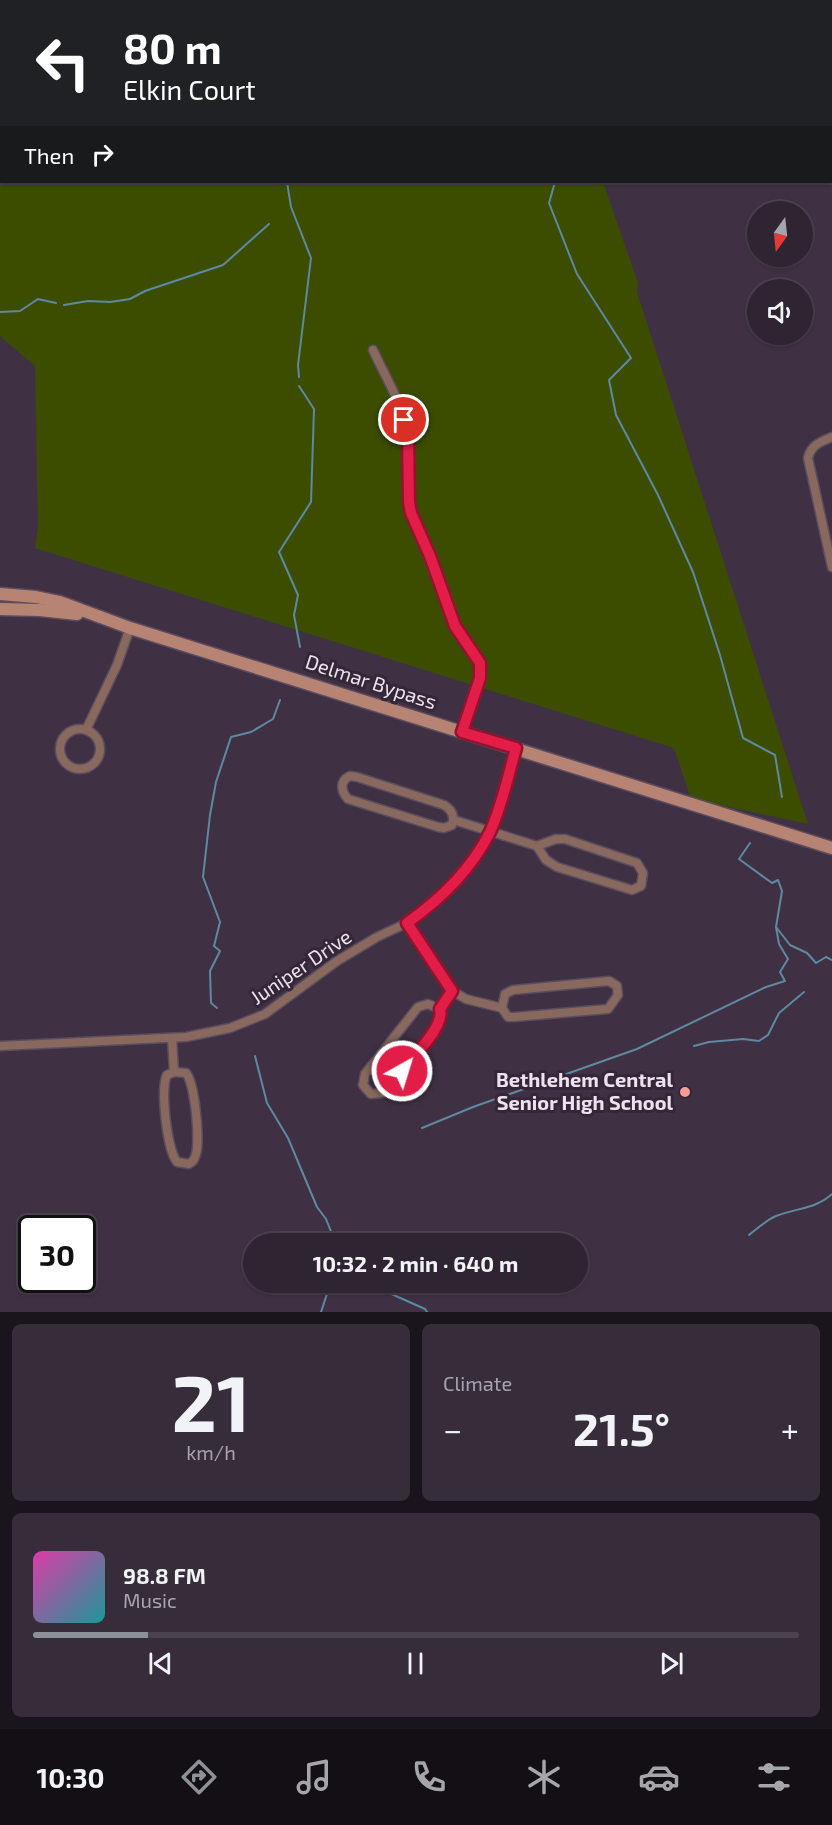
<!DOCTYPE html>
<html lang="en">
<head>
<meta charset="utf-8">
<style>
	:root { --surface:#2f2532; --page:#372d3a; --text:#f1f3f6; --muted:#a7a5ac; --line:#4a424d; --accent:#8c9099 }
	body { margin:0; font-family:"Exo 2",sans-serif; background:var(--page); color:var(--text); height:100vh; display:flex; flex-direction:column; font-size:22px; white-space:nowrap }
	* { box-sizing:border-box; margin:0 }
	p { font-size:20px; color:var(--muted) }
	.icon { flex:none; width:33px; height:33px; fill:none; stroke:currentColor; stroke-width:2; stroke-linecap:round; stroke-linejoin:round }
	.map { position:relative; height:1312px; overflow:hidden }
	.sheet { display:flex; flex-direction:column; gap:12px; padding:12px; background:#1a141c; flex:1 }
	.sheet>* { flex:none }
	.hud { position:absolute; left:0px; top:0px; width:832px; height:183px; box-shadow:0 2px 4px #0004,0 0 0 2px var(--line); background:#202124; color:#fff; overflow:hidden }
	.needle { width:39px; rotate:195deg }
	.tools { position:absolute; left:747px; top:201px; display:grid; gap:12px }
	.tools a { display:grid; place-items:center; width:66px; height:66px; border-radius:50%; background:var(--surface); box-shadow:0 2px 4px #0004,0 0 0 2px var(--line); font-size:30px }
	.speed { position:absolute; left:18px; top:1215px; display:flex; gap:12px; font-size:30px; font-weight:700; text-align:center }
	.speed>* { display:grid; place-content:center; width:78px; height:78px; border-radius:50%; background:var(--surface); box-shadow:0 2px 4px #0004,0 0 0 2px var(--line); line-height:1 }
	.speed .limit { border:3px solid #111; border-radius:9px; background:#fff; color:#111 }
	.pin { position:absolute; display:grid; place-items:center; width:51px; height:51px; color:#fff; margin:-26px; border:3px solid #fff; border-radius:50%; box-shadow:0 2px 6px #0007 }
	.me { position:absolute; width:66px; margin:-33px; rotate:39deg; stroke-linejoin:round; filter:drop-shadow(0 0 4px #0008) }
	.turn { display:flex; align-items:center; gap:21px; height:126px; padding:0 24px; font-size:27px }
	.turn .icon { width:78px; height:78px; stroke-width:2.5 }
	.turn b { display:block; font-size:42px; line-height:51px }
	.then { display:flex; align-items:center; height:57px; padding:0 24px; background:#0003; gap:12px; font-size:22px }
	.big { font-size:45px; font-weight:700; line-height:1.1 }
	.sheet .tile { flex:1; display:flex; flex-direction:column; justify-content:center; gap:9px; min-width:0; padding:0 21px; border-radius:9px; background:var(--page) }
	.sheet .dial { align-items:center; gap:0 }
	.dial b { font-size:78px; line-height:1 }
	.song { display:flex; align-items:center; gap:18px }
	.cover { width:72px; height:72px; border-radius:9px; background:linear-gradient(135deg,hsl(320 70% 55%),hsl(180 70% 35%)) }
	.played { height:6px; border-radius:3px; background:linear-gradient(90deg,var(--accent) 15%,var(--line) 15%) }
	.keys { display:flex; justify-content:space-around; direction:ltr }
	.heat { display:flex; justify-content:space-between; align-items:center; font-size:33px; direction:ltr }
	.sheet .tiles { flex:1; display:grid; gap:12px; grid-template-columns:1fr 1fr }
	.tile:last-child { grid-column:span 2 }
	.trip { position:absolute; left:243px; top:1233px; width:345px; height:60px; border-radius:30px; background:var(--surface); box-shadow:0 2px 4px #0004,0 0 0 2px var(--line); font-weight:700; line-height:60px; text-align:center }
	.tabs { display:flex; height:96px; justify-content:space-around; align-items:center; background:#130f14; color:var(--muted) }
	.tabs .icon { width:42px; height:42px }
	.tabs .active { color:var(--accent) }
	.tabs b { font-size:27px; color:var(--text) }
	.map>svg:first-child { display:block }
</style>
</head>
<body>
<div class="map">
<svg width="832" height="1312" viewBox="0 0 832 1312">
	<rect width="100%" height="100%" fill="#3f3143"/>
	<!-- green -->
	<path fill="#3c4d00" d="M 0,0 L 628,0 L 628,1 L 2,2 L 2,182 L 603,182 L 638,283 L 637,292 L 808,824 L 691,799 L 674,748 L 35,548 L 38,526 L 35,366 L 0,336 Z"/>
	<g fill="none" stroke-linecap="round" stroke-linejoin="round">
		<!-- stream -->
		<g stroke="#5d89a1" stroke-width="2">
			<path d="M 407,0 L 408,2"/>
			<path d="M 288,2 L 288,0"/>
			<path d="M 287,182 L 291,207 L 311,258 L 298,365 L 299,377"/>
			<path d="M 555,182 L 549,203 L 577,274 L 631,358 L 609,380 L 616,415 L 658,495 L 693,572 L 720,655 L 743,738 L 775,755 L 782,797"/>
			<path d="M 64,305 L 88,301 L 110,302 L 130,299 L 145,291 L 223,265 L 269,224"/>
			<path d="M 0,312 L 20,311 L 38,299 L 56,303"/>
			<path d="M 299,386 L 314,409 L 311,502 L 279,552 L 298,595 L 294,615 L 300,647"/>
			<path d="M 750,843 L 739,859 L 772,883 L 778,880 L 782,891 L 776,927 L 790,945 L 807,953 L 816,963 L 826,957 L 832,960"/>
			<path d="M 217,1008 L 211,1003 L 210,971 L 220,951 L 214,946 L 220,922 L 203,877 L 210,815 L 216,782 L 231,737 L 251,732 L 273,719 L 280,700"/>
			<path d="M 694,1046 L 709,1042 L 743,1039 L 759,1041 L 768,1035 L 779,1013 L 804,992"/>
			<path d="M 255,1056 L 267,1103 L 288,1138 L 317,1207 L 326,1219 L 336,1244"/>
			<path d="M 422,1128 L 473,1107 L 637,1049 L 766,987 L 785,981 L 780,972 L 788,959 L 779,944 L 776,927"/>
			<path d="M 749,1235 C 757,1229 766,1220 776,1216 C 796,1208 816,1209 832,1194"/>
			<path d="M 371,1282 L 378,1288 L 425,1309 L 427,1312"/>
			<path d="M 321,1312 L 331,1282"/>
		</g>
		<!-- street casing -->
		<g stroke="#5b4d5f" stroke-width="11">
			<g id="street">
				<path d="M 373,350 C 385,376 402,403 407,432 C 411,454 408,480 409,502 L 411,513 L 430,556 L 455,626 L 480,663 L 480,678 L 461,732"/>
				<path d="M 832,437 C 820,442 811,445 808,458 L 832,567"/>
				<circle cx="80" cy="749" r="20"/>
				<path d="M 86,730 L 117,665 L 130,628"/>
				<path d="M 350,776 L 357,777 L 444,805 C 452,810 455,816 452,825 L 444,828 L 438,827 L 348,799 C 341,791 339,781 350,776 Z"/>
				<path d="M 454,820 L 537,846"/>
				<path d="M 556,839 L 565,839 L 637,863 L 643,873 L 641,886 L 632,890 L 557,867 L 546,860 L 537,846 Z"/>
				<path d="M 407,923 L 452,991 L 466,999 L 502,1008"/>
				<path d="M 609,981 L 617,986 L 618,995 L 608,1009 L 514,1017 L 508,1017 L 502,1008 L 505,994 L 513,990 Z"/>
				<path d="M 428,1004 L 440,1009 L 441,1015 L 438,1025 L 382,1093 L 371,1094 L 363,1085 L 365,1074 L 418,1007 Z"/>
				<path d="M 440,1009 L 452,991"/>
				<path d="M 172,1038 L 174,1072"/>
				<path d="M 0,1046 L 186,1037 L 230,1028 L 265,1014 L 337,961 L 377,937 L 407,923 L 428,908 L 457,881 L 490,831 L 516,749"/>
				<path d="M 174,1072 L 186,1073 C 195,1083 201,1145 195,1157 C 194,1161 192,1162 189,1164 L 177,1162 C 167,1150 160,1088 167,1075 Z"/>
			</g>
		</g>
		<!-- secondary casing -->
		<g stroke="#5b4d5f" stroke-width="15">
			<g id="secondary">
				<path d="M 0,594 L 36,597 L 60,602 L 130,628 L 832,848"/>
				<path d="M 0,609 L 40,610 L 77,614"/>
			</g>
		</g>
		<!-- street -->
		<use href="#street" stroke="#89695e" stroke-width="8"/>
		<!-- secondary -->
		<use href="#secondary" stroke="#b78372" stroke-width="12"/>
	</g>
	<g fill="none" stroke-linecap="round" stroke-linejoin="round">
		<!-- route casing -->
		<g stroke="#92132f" stroke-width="15">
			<path id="route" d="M 402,1071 C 413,1056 445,1027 440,1009 L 452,991 L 407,923 C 441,899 471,870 490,832 C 502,806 508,776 516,748 L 462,732 L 480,678 L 480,663 L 455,626 L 430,556 L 411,513 L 409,502 L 408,434 L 404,420"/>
		</g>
		<!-- route -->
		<use href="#route" stroke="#e11d48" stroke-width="10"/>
	</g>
	<!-- markers -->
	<circle fill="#f59c95" stroke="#352738" stroke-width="2" cx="685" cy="1092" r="6"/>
	<g text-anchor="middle" stroke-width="6" stroke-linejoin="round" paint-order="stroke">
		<!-- street labels -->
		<g font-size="20" fill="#ece3ef" stroke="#352738">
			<text transform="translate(371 682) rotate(18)" y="7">Delmar Bypass</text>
			<text transform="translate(301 967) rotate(-34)" y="7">Juniper Drive</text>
		</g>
		<!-- poi labels -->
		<g font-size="20" font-weight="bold" fill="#ece3ef" stroke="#352738" text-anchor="end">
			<text x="673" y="1087">Bethlehem Central<tspan x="673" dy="23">Senior High School</tspan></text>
		</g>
	</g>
</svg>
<div class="tools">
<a><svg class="needle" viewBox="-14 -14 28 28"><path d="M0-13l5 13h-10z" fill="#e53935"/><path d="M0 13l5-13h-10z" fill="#a7a5ac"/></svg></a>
<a><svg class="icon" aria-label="sound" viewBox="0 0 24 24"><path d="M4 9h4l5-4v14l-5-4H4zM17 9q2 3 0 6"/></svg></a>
</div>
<div class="speed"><div class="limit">30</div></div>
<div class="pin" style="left:404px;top:420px;background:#d93025"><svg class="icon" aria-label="arrive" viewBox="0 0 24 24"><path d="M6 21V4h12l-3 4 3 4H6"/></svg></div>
<svg class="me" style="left:402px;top:1071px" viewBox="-20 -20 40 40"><circle r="17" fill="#e11d48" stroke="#fff" stroke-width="3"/><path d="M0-11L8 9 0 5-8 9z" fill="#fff"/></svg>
<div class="trip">10:32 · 2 min · 640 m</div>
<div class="hud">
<div class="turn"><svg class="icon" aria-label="left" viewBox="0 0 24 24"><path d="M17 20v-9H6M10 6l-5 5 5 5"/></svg><div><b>80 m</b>Elkin Court</div></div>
<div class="then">Then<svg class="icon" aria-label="right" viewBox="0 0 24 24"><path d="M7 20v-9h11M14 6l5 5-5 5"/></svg></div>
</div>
</div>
<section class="sheet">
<div class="tiles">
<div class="tile dial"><b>21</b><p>km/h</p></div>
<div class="tile"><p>Climate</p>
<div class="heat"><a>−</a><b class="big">21.5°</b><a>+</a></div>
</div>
<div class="tile">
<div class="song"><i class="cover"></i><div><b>98.8 FM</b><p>Music</p></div></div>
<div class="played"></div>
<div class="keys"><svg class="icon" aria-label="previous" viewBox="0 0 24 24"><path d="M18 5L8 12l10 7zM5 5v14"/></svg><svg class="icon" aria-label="pause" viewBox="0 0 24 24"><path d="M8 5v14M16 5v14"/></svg><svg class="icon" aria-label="next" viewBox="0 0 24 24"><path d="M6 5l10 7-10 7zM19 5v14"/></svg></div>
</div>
</div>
</section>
<nav class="tabs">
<b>10:30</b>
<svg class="icon active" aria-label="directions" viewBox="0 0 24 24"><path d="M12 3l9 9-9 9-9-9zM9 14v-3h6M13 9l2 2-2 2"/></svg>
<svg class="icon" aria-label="music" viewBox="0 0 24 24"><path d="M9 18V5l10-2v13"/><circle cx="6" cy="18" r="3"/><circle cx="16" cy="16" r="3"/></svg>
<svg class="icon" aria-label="phone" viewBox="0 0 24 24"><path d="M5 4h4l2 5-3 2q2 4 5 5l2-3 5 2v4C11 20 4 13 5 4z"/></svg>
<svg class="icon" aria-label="climate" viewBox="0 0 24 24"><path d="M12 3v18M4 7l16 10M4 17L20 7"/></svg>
<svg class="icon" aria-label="car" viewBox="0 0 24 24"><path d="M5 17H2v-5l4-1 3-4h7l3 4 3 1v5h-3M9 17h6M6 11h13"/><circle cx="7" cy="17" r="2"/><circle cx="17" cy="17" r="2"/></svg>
<svg class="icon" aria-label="filters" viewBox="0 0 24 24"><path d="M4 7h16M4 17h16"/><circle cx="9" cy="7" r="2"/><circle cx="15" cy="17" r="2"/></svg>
</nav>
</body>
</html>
